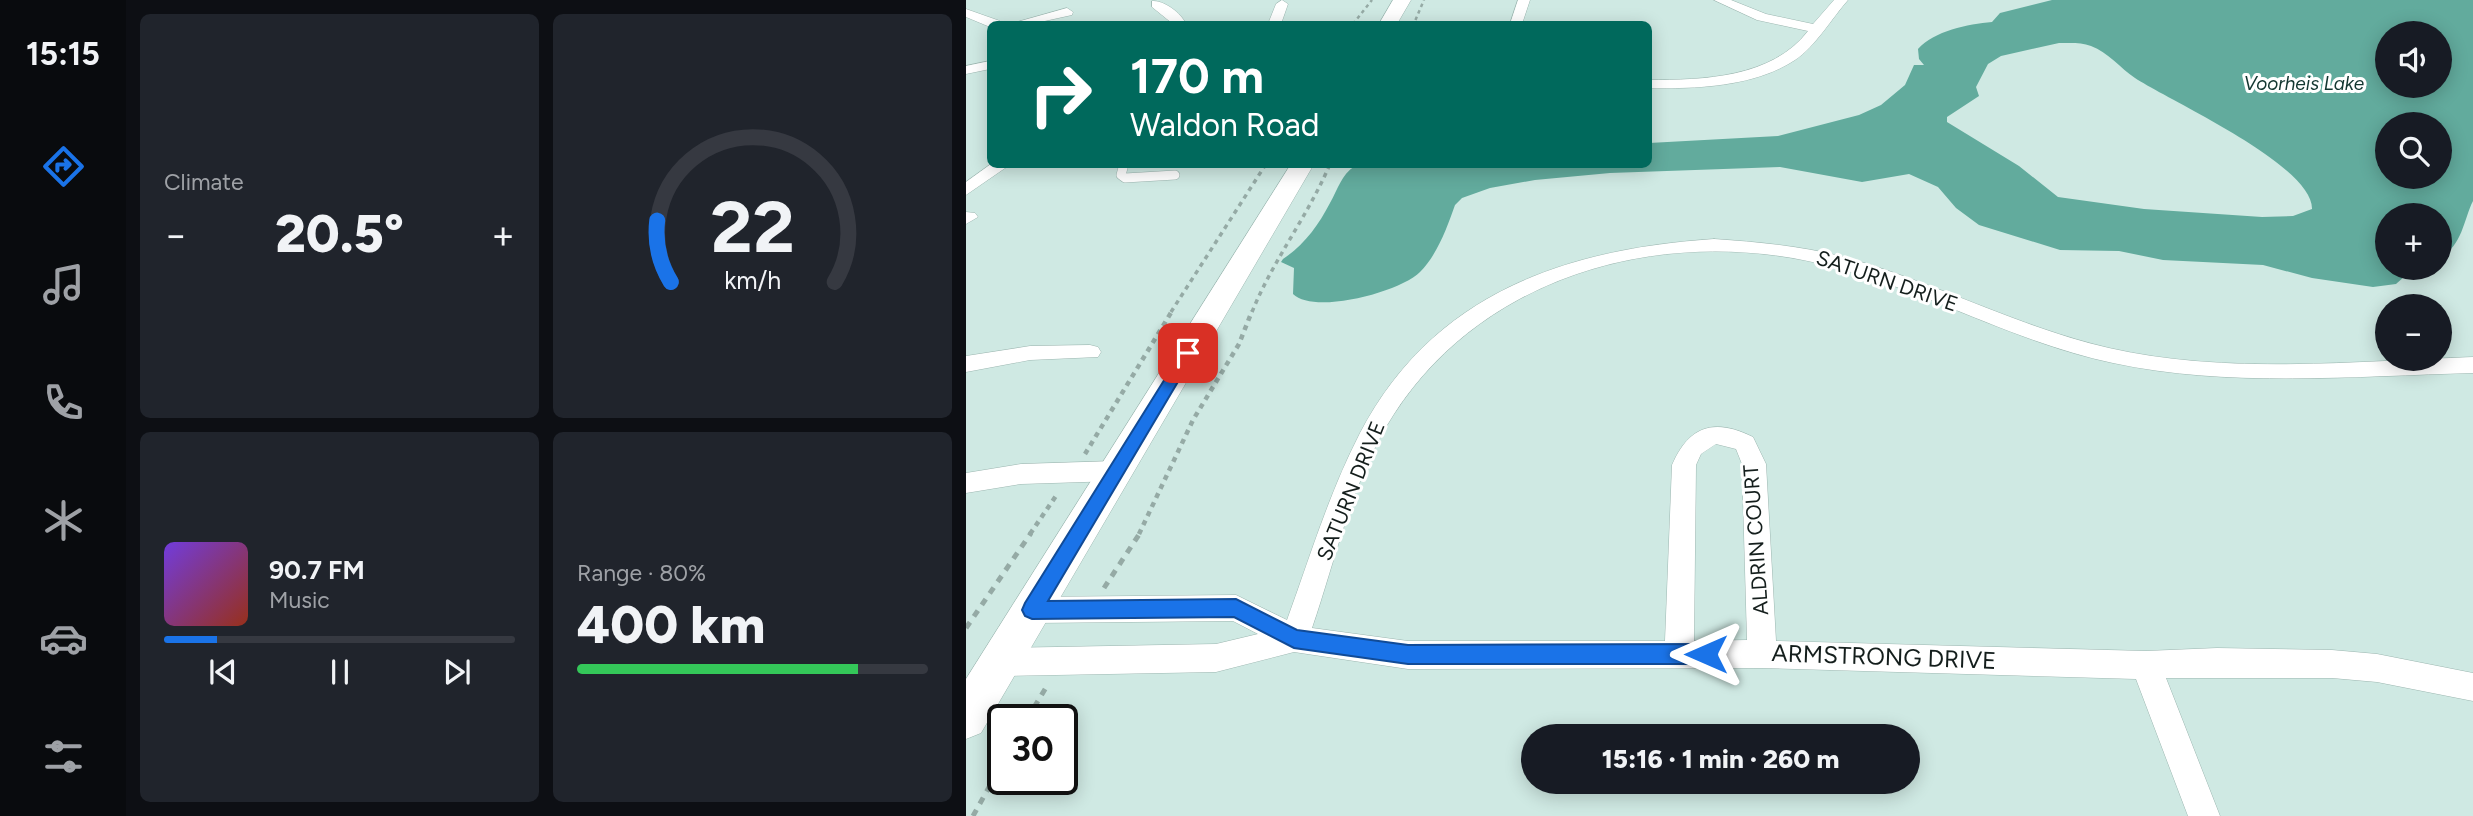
<!DOCTYPE html>
<html lang="en">
<head>
<meta charset="utf-8">
<style>
	:root { --surface:#171b24; --page:#20242c; --text:#f1f3f6; --muted:#9ea1a6; --line:#363941; --accent:#1a73e8 }
	body { margin:0; font-family:Figtree,sans-serif; background:var(--page); color:var(--text); height:100vh; display:flex; flex-direction:column; font-size:26px; white-space:nowrap }
	* { box-sizing:border-box; margin:0 }
	p { font-size:23px; color:var(--muted) }
	.icon { flex:none; width:38px; height:38px; fill:none; stroke:currentColor; stroke-width:2; stroke-linecap:round; stroke-linejoin:round }
	.map { position:relative; flex:1; overflow:hidden }
	.details { display:flex; flex-direction:column; gap:14px; padding:14px; background:#0d0f14; width:840px }
	.details>* { flex:none }
	.hud { position:absolute; left:21px; top:21px; width:665px; height:147px; border-radius:10px; box-shadow:0 4px 18px #0003; background:#00695c; color:#fff; overflow:hidden }
	.fabs { position:absolute; left:1409px; top:21px; display:grid; gap:14px }
	.fabs a { display:grid; place-items:center; width:77px; height:77px; border-radius:50%; background:var(--surface); box-shadow:0 4px 18px #0003; font-size:35px }
	.speed { position:absolute; left:21px; top:704px; display:flex; gap:14px; font-size:35px; font-weight:700; text-align:center }
	.speed>* { display:grid; place-content:center; width:91px; height:91px; border-radius:50%; background:var(--surface); box-shadow:0 4px 18px #0003; line-height:1 }
	.speed .limit { border:4px solid #111; border-radius:10px; background:#fff; color:#111 }
	.pin { position:absolute; display:grid; place-items:center; width:60px; height:60px; color:#fff; margin:-30px; border-radius:14px; box-shadow:0 4px 10px #0006 }
	.me { position:absolute; width:77px; margin:-38px; rotate:270deg; stroke-linejoin:round; filter:drop-shadow(0 0 5px #0008) }
	.turn { display:flex; align-items:center; gap:24px; height:147px; padding:0 28px; font-size:32px }
	.turn .icon { width:91px; height:91px; stroke-width:2.5 }
	.turn b { display:block; font-size:49px; line-height:60px }
	.big { font-size:52px; font-weight:800; line-height:1.1 }
	.details .card { flex:1; display:flex; flex-direction:column; justify-content:center; gap:10px; min-width:0; padding:0 24px; border-radius:10px; background:var(--page) }
	.details .dial { align-items:center; gap:0 }
	.dial svg { height:182px; overflow:visible; fill:none; stroke:var(--line); stroke-width:7; stroke-linecap:round; text-anchor:middle }
	.dial text { fill:var(--text); stroke:none }
	.song { display:flex; align-items:center; gap:21px }
	.cover { width:84px; height:84px; border-radius:10px; background:linear-gradient(135deg,hsl(260 70% 55%),hsl(10 70% 35%)) }
	.played { height:7px; border-radius:4px; background:linear-gradient(90deg,var(--accent) 15%,var(--line) 15%) }
	.keys { display:flex; justify-content:space-around; direction:ltr }
	.heat { display:flex; justify-content:space-between; align-items:center; font-size:38px; direction:ltr }
	.charge { height:10px; border-radius:5px; background:linear-gradient(90deg,#34c759 80%,var(--line) 0) }
	.details .tiles { flex:1; display:grid; gap:14px; grid-template-columns:repeat(2,1fr) }
	.trip { position:absolute; left:555px; top:724px; width:399px; height:70px; border-radius:35px; background:var(--surface); box-shadow:0 4px 18px #0003; font-weight:800; line-height:70px; text-align:center }
	main { display:flex; flex:1; min-height:0 }
	.dock { display:flex; flex-direction:column; width:126px; justify-content:space-around; align-items:center; background:#090b0e; color:var(--muted) }
	.dock .icon { width:49px; height:49px }
	.dock .active { color:var(--accent) }
	.dock b { font-size:32px; color:var(--text) }
	.map>svg:first-child { display:block }
</style>
</head>
<body>
<main>
<nav class="dock">
<b>15:15</b>
<svg class="icon active" aria-label="directions" viewBox="0 0 24 24"><path d="M12 3l9 9-9 9-9-9zM9 14v-3h6M13 9l2 2-2 2"/></svg>
<svg class="icon" aria-label="music" viewBox="0 0 24 24"><path d="M9 18V5l10-2v13"/><circle cx="6" cy="18" r="3"/><circle cx="16" cy="16" r="3"/></svg>
<svg class="icon" aria-label="phone" viewBox="0 0 24 24"><path d="M5 4h4l2 5-3 2q2 4 5 5l2-3 5 2v4C11 20 4 13 5 4z"/></svg>
<svg class="icon" aria-label="climate" viewBox="0 0 24 24"><path d="M12 3v18M4 7l16 10M4 17L20 7"/></svg>
<svg class="icon" aria-label="car" viewBox="0 0 24 24"><path d="M5 17H2v-5l4-1 3-4h7l3 4 3 1v5h-3M9 17h6M6 11h13"/><circle cx="7" cy="17" r="2"/><circle cx="17" cy="17" r="2"/></svg>
<svg class="icon" aria-label="filters" viewBox="0 0 24 24"><path d="M4 7h16M4 17h16"/><circle cx="9" cy="7" r="2"/><circle cx="15" cy="17" r="2"/></svg>
</nav>
<section class="details">
<div class="tiles">
<div class="card"><p>Climate</p>
<div class="heat"><a>−</a><b class="big">20.5°</b><a>+</a></div>
</div>
<div class="card dial"><svg viewBox="0 0 100 80">
<path d="M14 69A42 42 0 1 1 86 69"/>
<path d="M14 69A42 42 0 0 1 8 42" stroke="#1a73e8"/>
<text x="50" y="56" font-size="32" font-weight="700">22</text>
<text x="50" y="72" font-size="11">km/h</text>
</svg></div>
<div class="card">
<div class="song"><i class="cover"></i><div><b>90.7 FM</b><p>Music</p></div></div>
<div class="played"></div>
<div class="keys"><svg class="icon" aria-label="previous" viewBox="0 0 24 24"><path d="M18 5L8 12l10 7zM5 5v14"/></svg><svg class="icon" aria-label="pause" viewBox="0 0 24 24"><path d="M8 5v14M16 5v14"/></svg><svg class="icon" aria-label="next" viewBox="0 0 24 24"><path d="M6 5l10 7-10 7zM19 5v14"/></svg></div>
</div>
<div class="card"><p>Range · 80%</p><b class="big">400 km</b><div class="charge"></div></div>
</div>
</section>
<div class="map">
<svg width="1507" height="816" viewBox="0 0 1507 816">
	<rect width="100%" height="100%" fill="#cfe9e3"/>
	<!-- water -->
	<path fill="#62ab9d" fill-rule="evenodd" d="M 1086,0 L 1507,0 L 1507,201 C 1498,218 1496,248 1474,256 L 1474,215 L 1421,215 L 1421,268 L 1448,268 L 1430,284 L 1407,287 L 1346,278 L 1297,265 L 1197,260 L 1153,251 L 1094,250 L 1013,225 L 990,208 L 972,187 L 943,174 L 896,182 L 814,167 L 644,173 L 569,180 L 524,188 L 496,198 L 489,205 C 481,228 471,255 454,272 C 434,292 348,315 327,294 L 328,268 L 315,262 L 317,259 C 338,245 352,226 364,203 C 372,189 375,175 389,166 L 682,164 L 683,143 L 812,136 L 893,115 L 915,105 L 939,85 L 948,65 L 958,65 L 953,59 L 952,49 C 968,31 1002,24 1026,22 L 1034,13 ZM 1421,33 L 1474,33 L 1474,86 L 1421,86 ZM 1093,43 C 1104,43 1115,42 1125,46 C 1142,52 1154,68 1169,78 C 1204,101 1347,165 1346,209 L 1327,216 L 1296,217 L 1178,209 L 1092,197 L 1053,166 L 981,122 L 981,117 L 1013,96 L 1010,87 L 1022,64 L 1035,56 ZM 1421,124 L 1474,124 L 1474,177 L 1421,177 Z"/>
	<g fill="none" stroke-linecap="round" stroke-linejoin="round">
		<!-- lane casing -->
		<g stroke="#9cb6b0" stroke-width="10">
			<path id="lane" d="M 158,164 L 155,175 L 159,178 L 209,175"/>
		</g>
		<!-- street casing -->
		<g stroke="#9cb6b0" stroke-width="1">
			<g id="street">
				<path d="M 316,0 L 322,4 L 315,24 L 302,24 L 310,4 Z"/>
				<path d="M 552,0 L 564,0 L 556,24 L 544,24 Z"/>
				<path d="M 748,0 L 765,0 L 800,14 L 847,24 L 868,0 L 882,0 C 866,18 849,47 829,60 C 788,87 729,89 682,88 L 682,80 C 737,80 806,78 842,31 L 791,20 Z"/>
				<path d="M 186,1 C 198,0 215,13 220,24 L 207,24 L 186,7 Z"/>
				<path d="M 101,8 L 107,12 L 106,15 L 65,24 L 44,24 Z"/>
				<path d="M 0,9 L 34,21 L 36,24 L 24,27 L 0,17 Z"/>
				<path d="M 24,61 L 24,69 L 0,74 L 0,66 Z"/>
				<path d="M 25,164 L 45,164 L 0,195 L 0,182 Z"/>
				<path d="M 0,212 L 9,213 L 12,217 L 0,224 Z"/>
				<path d="M 748,239 C 792,242 835,246 878,257 C 969,282 1052,327 1143,348 C 1261,375 1388,361 1507,357 L 1507,373 C 1388,376 1264,388 1147,363 C 1051,343 965,293 871,268 C 709,223 522,269 428,414 C 387,477 370,558 346,628 L 442,641 L 699,641 L 706,465 C 723,425 749,418 787,437 L 800,464 L 810,641 L 1180,651 L 1251,648 L 1366,650 L 1411,654 L 1507,673 L 1507,701 L 1411,682 L 1366,678 L 1200,678 L 1254,816 L 1222,816 L 1170,679 L 796,668 L 442,669 L 328,652 L 250,672 L 34,676 L 24,672 L 19,662 L 24,652 L 34,648 L 250,644 L 292,634 L 267,621 L 66,623 L 56,619 L 52,610 L 56,601 L 66,597 L 270,595 L 321,620 C 344,557 363,493 394,433 C 467,293 600,249 748,239 ZM 750,444 L 770,449 L 776,464 L 781,640 L 728,641 L 730,465 L 735,454 Z"/>
				<path d="M 124,345 L 132,347 L 135,352 L 132,357 L 64,360 L 0,372 L 0,356 L 64,346 Z"/>
				<path d="M 150,461 L 159,464 L 162,471 L 159,478 L 150,481 L 55,484 L 0,493 L 0,473 L 55,464 Z"/>
			</g>
		</g>
		<!-- secondary casing -->
		<g stroke="#9cb6b0" stroke-width="1">
			<g id="secondary">
				<path d="M 427,0 L 445,0 L 431,24 L 413,24 Z"/>
				<path d="M 325,164 L 348,164 L 15,733 L 0,739 L 0,679 Z"/>
			</g>
		</g>
		<!-- path-far3 -->
		<g stroke="#95aaa5" stroke-width="2.5" stroke-dasharray="3.5 3.5" stroke-linecap="butt">
			<path d="M 387,24 L 406,0"/>
			<path d="M 444,24 L 449,21 L 458,0"/>
		</g>
		<!-- path-far2 -->
		<g stroke="#95aaa5" stroke-width="3.5" stroke-dasharray="4.5 4.5" stroke-linecap="butt">
			<path d="M 205,312 L 300,164"/>
			<path d="M 286,312 C 307,260 342,216 364,164"/>
		</g>
		<!-- path-far1 -->
		<g stroke="#95aaa5" stroke-width="4.5" stroke-dasharray="5 5" stroke-linecap="butt">
			<path d="M 119,454 L 206,311"/>
			<path d="M 64,534 L 92,493"/>
			<path d="M 173,534 L 227,420 L 273,344 L 286,311"/>
		</g>
		<!-- path -->
		<g stroke="#95aaa5" stroke-width="5" stroke-dasharray="7 7" stroke-linecap="butt">
			<path d="M 138,588 L 174,533"/>
			<path d="M 0,628 L 65,533"/>
			<path d="M 61,719 L 81,686"/>
			<path d="M 7,816 L 37,762"/>
		</g>
		<!-- lane -->
		<use href="#lane" stroke="#fff" stroke-width="9"/>
		<!-- street -->
		<use href="#street" fill="#fff" fill-rule="evenodd"/>
		<!-- secondary -->
		<use href="#secondary" fill="#fff" fill-rule="evenodd"/>
	</g>
	<!-- route -->
	<path fill="#1a73e8" stroke="#114b97" stroke-width="2" d="M 222,348 L 229,353 L 82,601 L 270,599 L 331,630 L 442,645 L 740,644 L 747,647 L 750,654 L 747,661 L 740,664 L 442,664 L 328,648 L 268,617 L 66,619 L 59,616 L 56,610 L 59,603 L 217,350 Z"/>
	<g text-anchor="middle" stroke-width="6" stroke-linejoin="round" paint-order="stroke">
		<!-- far-water labels -->
		<g font-size="19" font-style="italic" fill="#133731" stroke="#fff">
			<text x="1338" y="90">Voorheis Lake</text>
		</g>
		<!-- street labels -->
		<g font-size="21" fill="#141e1c" stroke="#fff">
			<text transform="translate(921 281) rotate(19)" y="7">SATURN DRIVE</text>
			<text transform="translate(385 491) rotate(-68)" y="7">SATURN DRIVE</text>
			<text transform="translate(790 540) rotate(-94)" y="7">ALDRIN COURT</text>
		</g>
		<!-- near-street labels -->
		<g font-size="24" fill="#141e1c" stroke="#fff">
			<text transform="translate(918 657) rotate(2)" y="8">ARMSTRONG DRIVE</text>
		</g>
	</g>
</svg>
<div class="fabs">
<a><svg class="icon" aria-label="sound" viewBox="0 0 24 24"><path d="M4 9h4l5-4v14l-5-4H4zM17 9q2 3 0 6"/></svg></a>
<a><svg class="icon" aria-label="search" viewBox="0 0 24 24"><circle cx="10" cy="10" r="6"/><path d="M15 15l6 6"/></svg></a>
<a>+</a>
<a>−</a>
</div>
<div class="speed"><div class="limit">30</div></div>
<div class="pin" style="left:222px;top:353px;background:#d93025"><svg class="icon" aria-label="arrive" viewBox="0 0 24 24"><path d="M6 21V4h12l-3 4 3 4H6"/></svg></div>
<svg class="me" style="left:740px;top:654px" viewBox="-20 -20 40 40"><path d="M0-17L14 15 0 8-14 15z" fill="#1a73e8" stroke="#fff" stroke-width="4"/></svg>
<div class="trip">15:16 · 1 min · 260 m</div>
<div class="hud">
<div class="turn"><svg class="icon" aria-label="right" viewBox="0 0 24 24"><path d="M7 20v-9h11M14 6l5 5-5 5"/></svg><div><b>170 m</b>Waldon Road</div></div>
</div>
</div>
</main>
</body>
</html>
